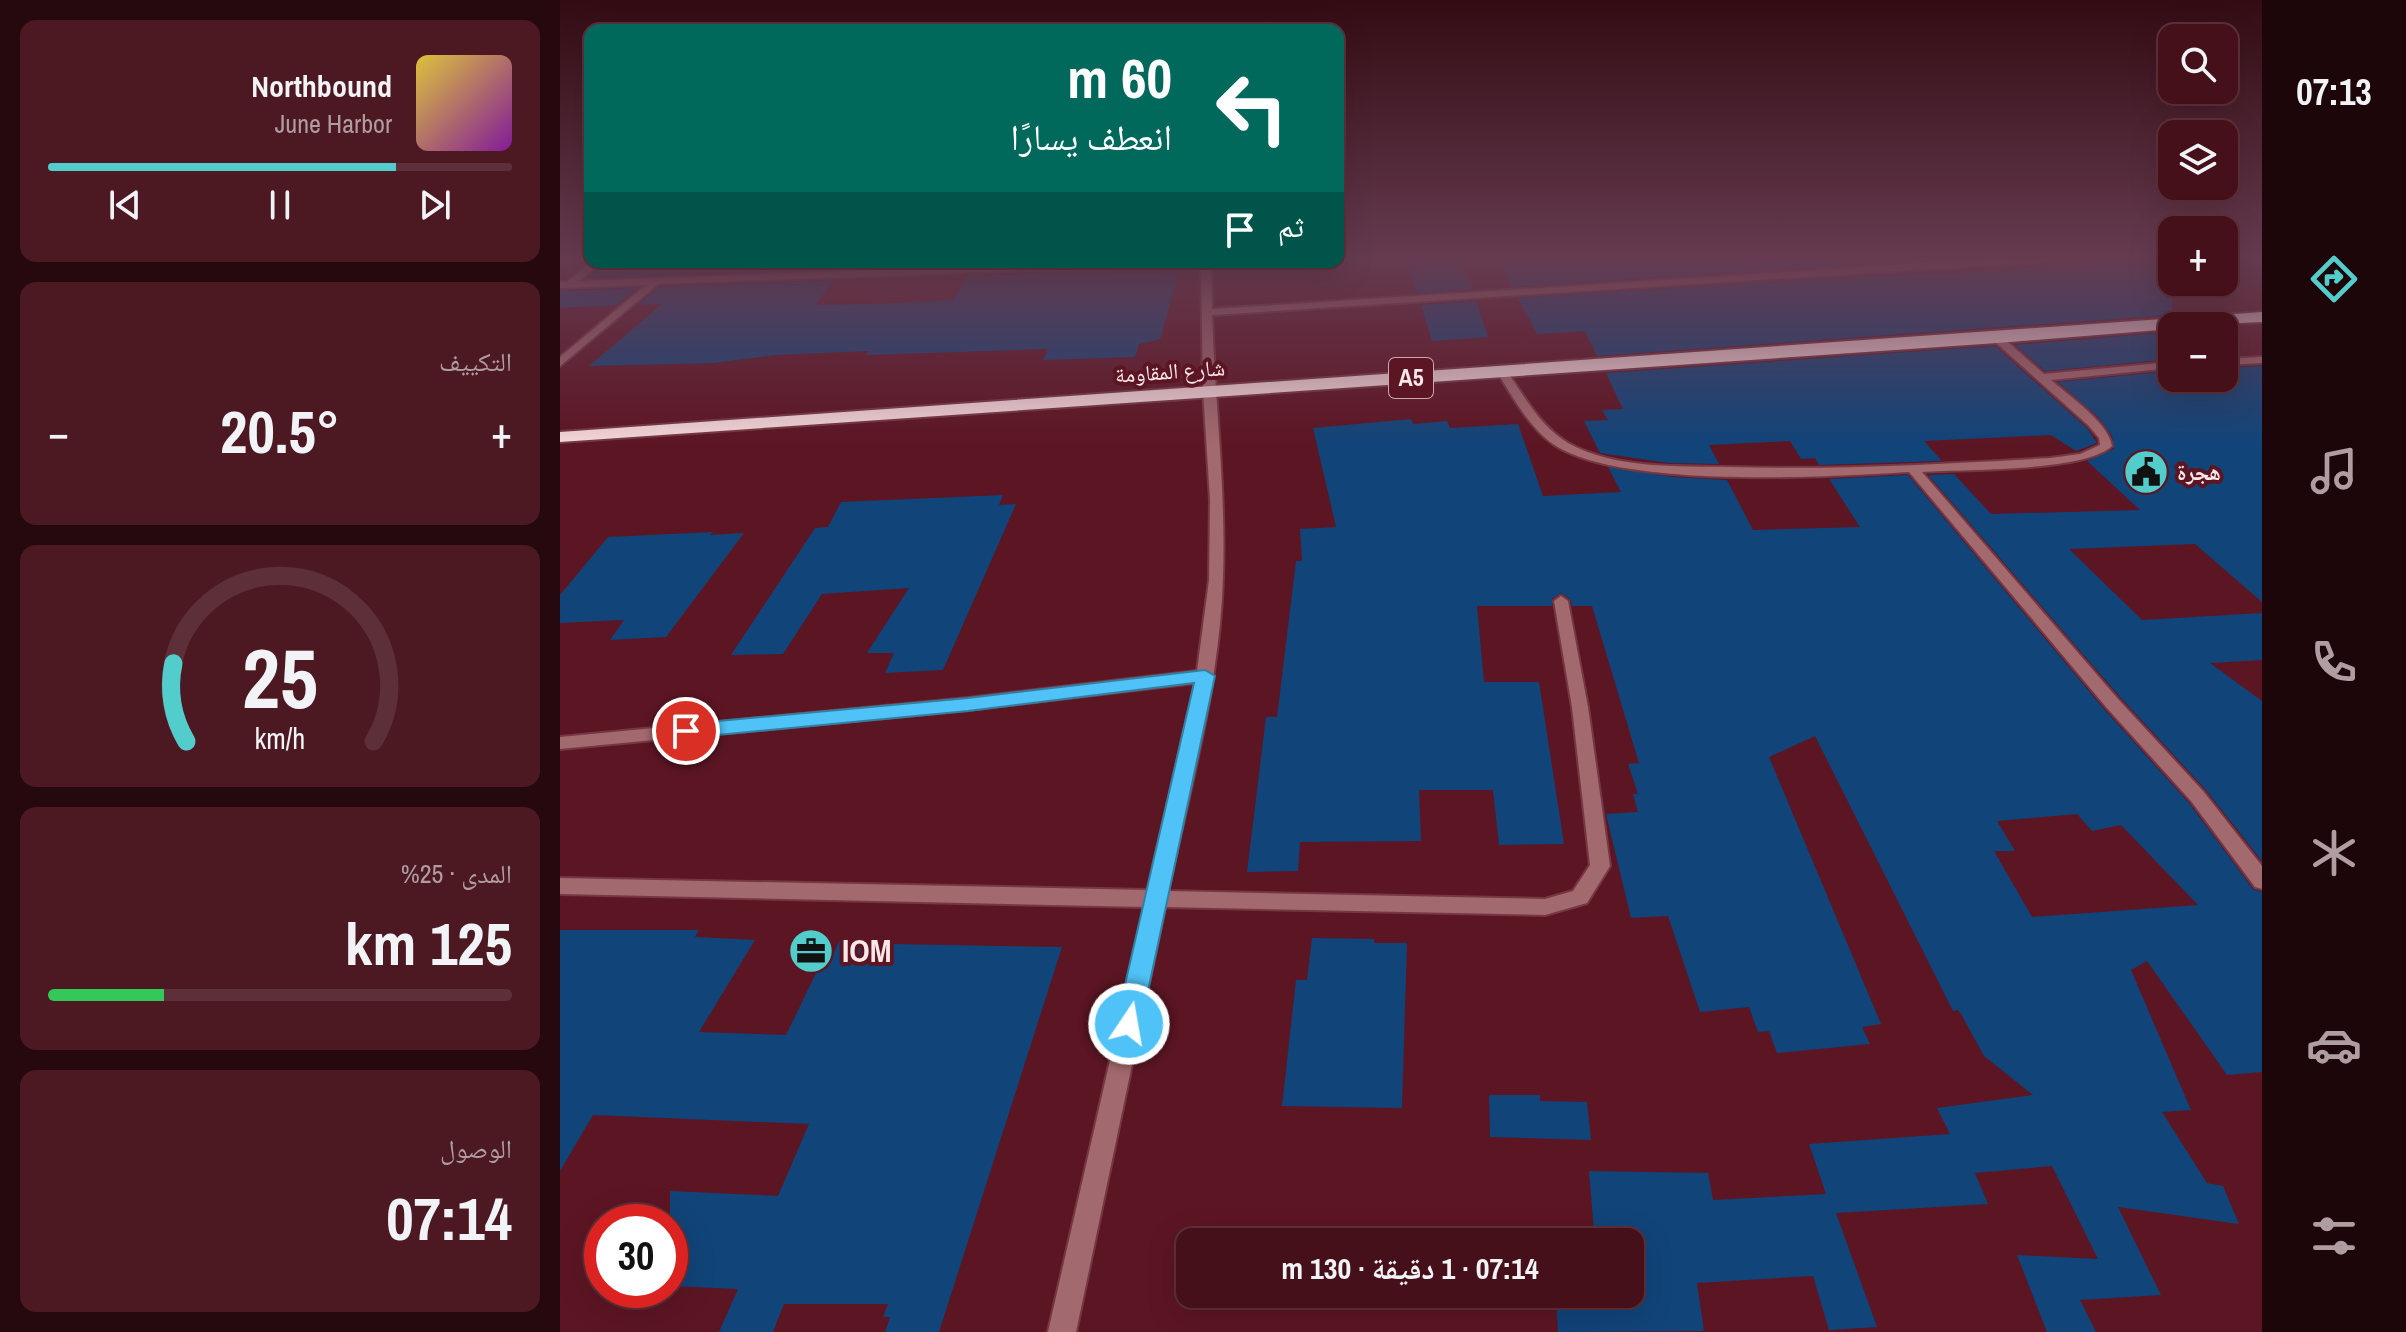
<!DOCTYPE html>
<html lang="ar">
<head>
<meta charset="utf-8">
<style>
	:root { --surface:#45101a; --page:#4c1923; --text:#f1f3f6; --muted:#b09da2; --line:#5d3039; --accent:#53cdcb }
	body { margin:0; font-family:"Archivo Narrow","Noto Naskh Arabic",sans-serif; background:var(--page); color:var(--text); direction:rtl; height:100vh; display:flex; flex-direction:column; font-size:30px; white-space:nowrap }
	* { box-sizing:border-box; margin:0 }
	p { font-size:26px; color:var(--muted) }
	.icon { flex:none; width:44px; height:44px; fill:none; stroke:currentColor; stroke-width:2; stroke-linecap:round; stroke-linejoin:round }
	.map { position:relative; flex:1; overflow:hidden; direction:ltr }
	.panel { display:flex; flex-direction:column; gap:20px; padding:20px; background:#26090e; width:560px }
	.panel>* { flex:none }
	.hud { position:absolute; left:24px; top:24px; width:760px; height:244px; border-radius:16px; box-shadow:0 8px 32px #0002,0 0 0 2px var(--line); direction:rtl; background:#00695c; color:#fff; overflow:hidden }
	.fabs { position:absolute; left:1598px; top:24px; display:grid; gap:16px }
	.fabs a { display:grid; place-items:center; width:80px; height:80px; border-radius:16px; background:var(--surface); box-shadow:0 8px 32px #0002,0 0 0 2px var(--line); font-size:40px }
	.speed { position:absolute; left:24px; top:1204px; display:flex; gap:16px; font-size:40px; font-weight:700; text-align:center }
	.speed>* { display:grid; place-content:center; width:104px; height:104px; border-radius:50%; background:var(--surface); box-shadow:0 8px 32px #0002,0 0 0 2px var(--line); line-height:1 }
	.speed .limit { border:12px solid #d22; background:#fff; color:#111 }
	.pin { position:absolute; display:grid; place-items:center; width:68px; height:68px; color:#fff; margin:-34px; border:4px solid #fff; border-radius:50%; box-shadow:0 2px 8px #0007 }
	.me { position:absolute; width:88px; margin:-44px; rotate:12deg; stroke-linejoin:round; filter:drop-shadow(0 0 6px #0008) }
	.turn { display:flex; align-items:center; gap:28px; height:168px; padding:0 40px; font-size:36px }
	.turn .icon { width:104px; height:104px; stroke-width:2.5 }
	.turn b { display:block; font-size:56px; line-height:68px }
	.then { display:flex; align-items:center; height:76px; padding:0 40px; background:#0003; gap:16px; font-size:30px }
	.big { font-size:60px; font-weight:800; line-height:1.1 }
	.panel .tile { flex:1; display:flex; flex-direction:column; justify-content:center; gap:12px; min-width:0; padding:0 28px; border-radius:16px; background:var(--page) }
	.panel .dial { align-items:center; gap:0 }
	.dial svg { height:208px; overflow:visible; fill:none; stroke:var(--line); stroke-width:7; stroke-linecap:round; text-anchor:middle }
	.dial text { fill:var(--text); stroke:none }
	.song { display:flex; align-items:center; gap:24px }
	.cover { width:96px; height:96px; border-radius:12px; background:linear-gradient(135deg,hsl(50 70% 55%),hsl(290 70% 35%)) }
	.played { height:8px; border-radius:4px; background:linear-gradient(90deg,var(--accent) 75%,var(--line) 75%) }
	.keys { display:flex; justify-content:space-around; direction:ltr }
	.heat { display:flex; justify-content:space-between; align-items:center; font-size:44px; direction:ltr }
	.charge { height:12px; border-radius:6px; background:linear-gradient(90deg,#34c759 25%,var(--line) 0) }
	.trip { position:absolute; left:616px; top:1228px; width:468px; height:80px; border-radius:16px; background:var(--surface); box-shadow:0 8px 32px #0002,0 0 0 2px var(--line); font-weight:800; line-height:80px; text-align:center; direction:rtl }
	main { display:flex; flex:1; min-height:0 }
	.menu { display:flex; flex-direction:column; width:144px; justify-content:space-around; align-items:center; background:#1c060a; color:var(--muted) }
	.menu .icon { width:56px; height:56px }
	.menu .on { color:var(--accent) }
	.menu b { font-size:36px; color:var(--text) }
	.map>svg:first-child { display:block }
</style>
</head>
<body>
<main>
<nav class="menu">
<b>07:13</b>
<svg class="icon on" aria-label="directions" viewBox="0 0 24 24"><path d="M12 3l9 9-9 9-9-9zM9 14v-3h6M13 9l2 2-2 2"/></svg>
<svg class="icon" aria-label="music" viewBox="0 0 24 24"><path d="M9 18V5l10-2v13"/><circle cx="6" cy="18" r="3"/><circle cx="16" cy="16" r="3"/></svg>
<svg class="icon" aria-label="phone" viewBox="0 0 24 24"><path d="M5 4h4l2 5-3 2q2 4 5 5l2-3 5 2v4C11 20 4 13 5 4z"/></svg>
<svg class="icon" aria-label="climate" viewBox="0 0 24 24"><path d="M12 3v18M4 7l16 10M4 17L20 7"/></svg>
<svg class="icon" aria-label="car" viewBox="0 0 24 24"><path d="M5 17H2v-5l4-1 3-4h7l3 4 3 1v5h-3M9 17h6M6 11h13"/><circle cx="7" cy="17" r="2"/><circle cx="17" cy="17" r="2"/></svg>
<svg class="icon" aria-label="filters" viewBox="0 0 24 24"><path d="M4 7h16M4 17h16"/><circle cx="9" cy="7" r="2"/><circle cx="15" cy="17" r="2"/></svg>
</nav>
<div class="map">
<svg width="1702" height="1332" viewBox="0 0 1702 1332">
	<rect width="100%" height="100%" fill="#5c1523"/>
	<!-- building -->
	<g fill="#114479" fill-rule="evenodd">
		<path d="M 846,258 L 901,258 L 912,289 L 857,293 Z"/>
		<path d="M 937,258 L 1304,258 L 1304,264 L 952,287 Z"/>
		<path d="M 1591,258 L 1612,258 L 1612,315 L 1037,356 L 1025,331 L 977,334 L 958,298 L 1304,276 L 1418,272 Z"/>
		<path d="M 152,262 L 288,262 L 283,268 L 27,278 L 40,267 Z"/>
		<path d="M 551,270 L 551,274 L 619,272 L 600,339 L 579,344 L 575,357 L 483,360 L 488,349 L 306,355 L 309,351 L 215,355 L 154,363 L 29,366 L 102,304 L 78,305 L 99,287 L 274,280 L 255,305 L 340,303 L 393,300 L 408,276 Z"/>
		<path d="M 77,288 L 57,305 L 0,308 L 0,291 Z"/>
		<path d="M 916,301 L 928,337 L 872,341 L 861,305 Z"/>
		<path d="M 1612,332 L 1612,359 L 1485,371 L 1455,345 Z"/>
		<path d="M 1435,346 L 1527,428 L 1537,443 L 1516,451 L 1491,435 L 1364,441 L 1382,461 L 1259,465 L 1255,458 L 1241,459 L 1230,441 L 1149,445 L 1159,464 L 1108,463 L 1040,453 L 1024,421 L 1048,420 L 1042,410 L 1063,409 L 1046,373 Z"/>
		<path d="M 1702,366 L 1702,602 L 1635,544 L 1509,549 L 1582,620 L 1702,613 L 1702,660 L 1650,663 L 1702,701 L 1702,861 L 1645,789 L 1560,697 L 1368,475 L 1394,474 L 1431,514 L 1580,510 L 1527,461 L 1554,449 L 1552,436 L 1538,417 L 1498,382 L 1612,371 L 1612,378 L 1664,378 L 1664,368 Z"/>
		<path d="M 851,419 L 853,424 L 887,421 L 890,428 L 958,424 L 983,496 L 1061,492 L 1048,467 L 1113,477 L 1167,480 L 1193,530 L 1300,527 L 1269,479 L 1348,475 L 1544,709 L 1629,803 L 1693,889 L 1702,892 L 1702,1072 L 1667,1075 L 1587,961 L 1571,970 L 1631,1110 L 1602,1112 L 1647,1183 L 1663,1186 L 1679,1224 L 1558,1207 L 1601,1295 L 1520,1300 L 1536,1332 L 1487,1332 L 1457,1255 L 1538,1259 L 1492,1166 L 1415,1173 L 1428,1204 L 1276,1213 L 1317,1327 L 1269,1330 L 1253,1276 L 1137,1283 L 1144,1331 L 998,1332 L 996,1298 L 1070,1294 L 1070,1242 L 1035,1242 L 1029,1171 L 1148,1173 L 1153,1200 L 1266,1194 L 1249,1144 L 1390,1134 L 1377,1108 L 1473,1095 L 1424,1056 L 1401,1014 L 1398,1010 L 1393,1011 L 1255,736 L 1209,757 L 1321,1024 L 1302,1027 L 1310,1044 L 1217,1053 L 1209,1031 L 1198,1032 L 1189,1007 L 1140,1012 L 1108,916 L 1071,918 L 1046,814 L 1078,812 L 1073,794 L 1078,794 L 1068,764 L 1079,763 L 1032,606 L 1012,606 L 1010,599 L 1001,593 L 992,599 L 992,606 L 917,606 L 924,682 L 979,682 L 1004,844 L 939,845 L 933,790 L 859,790 L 861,841 L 740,842 L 738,871 L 687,872 L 706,717 L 717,717 L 736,561 L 742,561 L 740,529 L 776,527 L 753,428 ZM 1517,814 L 1532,831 L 1561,825 L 1638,905 L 1472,917 L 1434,851 L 1455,851 L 1437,821 Z"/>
		<path d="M 443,495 L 439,505 L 456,504 L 383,670 L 325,673 L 334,653 L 307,653 L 349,588 L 262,594 L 223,654 L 171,655 L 255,528 L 268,527 L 281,502 Z"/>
		<path d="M 153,532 L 150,535 L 184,533 L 106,637 L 50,640 L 64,620 L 0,623 L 0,595 L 48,537 Z"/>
		<path d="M 0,930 L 139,930 L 135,937 L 195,940 L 139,1032 L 226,1035 L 258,969 L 267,969 L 280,939 L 333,939 L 331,944 L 502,947 L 379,1332 L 325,1332 L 330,1317 L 323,1317 L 328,1304 L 224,1304 L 213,1332 L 159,1332 L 178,1289 L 110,1286 L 110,1191 L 218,1196 L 249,1124 L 33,1115 L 0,1171 Z"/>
		<path d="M 752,938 L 814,939 L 814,943 L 847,943 L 842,1108 L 722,1106 L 736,980 L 747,980 Z"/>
		<path d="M 929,1095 L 980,1095 L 980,1101 L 1027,1102 L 1031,1140 L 930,1137 Z"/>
	</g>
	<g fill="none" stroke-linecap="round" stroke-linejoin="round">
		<!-- street casing -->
		<g stroke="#753743" stroke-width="4">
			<g id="street">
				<path d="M 1445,258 L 1498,258 L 1494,261 L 652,315 C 655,402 666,490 663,577 C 660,683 630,788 608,891 L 985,899 L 1013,891 L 1030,865 L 1012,707 L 994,601 L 1001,596 L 1008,601 L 1028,707 L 1050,866 L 1027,903 L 985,915 L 605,907 L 516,1332 L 488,1332 L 585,907 L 0,894 L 0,878 L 588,890 L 635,683 L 408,710 L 0,749 L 0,737 L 408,698 L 637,671 L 649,580 L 650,500 L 643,390 L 641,262 L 651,262 L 652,309 Z"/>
				<path d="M 1693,258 L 1702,258 L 1702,264 Z"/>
				<path d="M 31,262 L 41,262 L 19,281 L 537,262 L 615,262 L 610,265 L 98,284 L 0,366 L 0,357 L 86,285 L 0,288 L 0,282 L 7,282 Z"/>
				<path d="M 1433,336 L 1441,336 L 1484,374 L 1612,362 L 1612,368 L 1491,380 C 1508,395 1549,423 1552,446 C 1525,472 1404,469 1362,472 L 1558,699 L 1643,791 L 1702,866 L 1702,889 L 1695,887 L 1631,801 L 1546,707 L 1349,472 C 1267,477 1059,489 993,444 C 968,426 953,397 937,372 L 946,370 C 964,396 980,426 1008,443 C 1054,469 1118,466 1169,467 C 1276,470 1383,464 1490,458 L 1520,454 L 1540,445 L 1539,438 L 1529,426 L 1433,340 Z"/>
				<path d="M 1702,357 L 1702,363 L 1664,365 L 1664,359 Z"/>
			</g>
		</g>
		<!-- highway casing -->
		<g stroke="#753743" stroke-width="4">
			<path id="highway" d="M 1702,312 L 1702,322 L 1612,326 L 1612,329 L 1437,343 L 0,442 L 0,432 Z"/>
		</g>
		<!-- street -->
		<use href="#street" fill="#a2696e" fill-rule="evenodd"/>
		<!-- highway -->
		<use href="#highway" fill="#f4d7d9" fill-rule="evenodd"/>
	</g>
	<!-- sky -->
	<linearGradient id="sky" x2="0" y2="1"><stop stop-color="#330c13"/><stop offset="0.58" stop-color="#663b50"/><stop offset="1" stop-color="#663b50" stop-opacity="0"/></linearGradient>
	<rect width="1702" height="445" fill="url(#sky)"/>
	<!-- route -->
	<path fill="#4fc3f7" stroke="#337fa1" stroke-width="2" d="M 645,670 L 655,676 L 581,1024 L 578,1032 L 569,1035 L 560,1032 L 556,1024 L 634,683 L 408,711 L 126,738 L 116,731 L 126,724 L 408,698 Z"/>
	<!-- icons -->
	<defs>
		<g id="civic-disc" transform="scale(2.3)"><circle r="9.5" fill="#53cdcb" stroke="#5c1523"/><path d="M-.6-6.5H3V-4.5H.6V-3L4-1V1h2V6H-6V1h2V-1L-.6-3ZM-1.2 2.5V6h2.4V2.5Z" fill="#111"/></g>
		<g id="office-disc" transform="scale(2.3)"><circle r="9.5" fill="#53cdcb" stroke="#5c1523"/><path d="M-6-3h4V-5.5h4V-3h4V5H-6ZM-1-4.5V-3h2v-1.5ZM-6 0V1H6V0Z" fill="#111"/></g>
	</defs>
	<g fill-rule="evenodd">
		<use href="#civic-disc" x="1586" y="472"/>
		<use href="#office-disc" x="251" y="951"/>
	</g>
	<g text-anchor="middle" stroke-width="8" stroke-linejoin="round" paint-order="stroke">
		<!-- far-street labels -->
		<g font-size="22" fill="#fae7e8" stroke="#5c1523">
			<text transform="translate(610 371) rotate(-4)" y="8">شارع المقاومة</text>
		</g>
		<!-- far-poi labels -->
		<g font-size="22" font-weight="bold" fill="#fae7e8" stroke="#5c1523" text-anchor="start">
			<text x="1617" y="480">هجرة</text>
		</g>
		<!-- shield labels -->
		<rect fill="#5c1523" stroke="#cba8ad" stroke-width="2" x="829" y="358" width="44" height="40" rx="6"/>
		<g font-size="24" font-weight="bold" fill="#fae7e8">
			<text x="851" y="386">A5</text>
		</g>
		<!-- near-poi labels -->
		<g font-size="32" font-weight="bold" fill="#fae7e8" stroke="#5c1523" text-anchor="start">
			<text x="282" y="962">IOM</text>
		</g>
	</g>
</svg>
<div class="fabs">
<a><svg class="icon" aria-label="search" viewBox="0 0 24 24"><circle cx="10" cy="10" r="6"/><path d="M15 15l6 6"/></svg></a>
<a><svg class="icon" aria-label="layers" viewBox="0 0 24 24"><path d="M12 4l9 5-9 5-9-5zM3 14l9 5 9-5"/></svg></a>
<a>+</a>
<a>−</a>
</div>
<div class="speed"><div class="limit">30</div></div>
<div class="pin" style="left:126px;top:731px;background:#d93025"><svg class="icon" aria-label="arrive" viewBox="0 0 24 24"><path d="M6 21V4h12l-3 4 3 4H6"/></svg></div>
<svg class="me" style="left:569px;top:1024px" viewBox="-20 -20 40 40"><circle r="17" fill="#4fc3f7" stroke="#fff" stroke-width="3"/><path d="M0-11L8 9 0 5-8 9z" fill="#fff"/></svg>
<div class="trip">07:14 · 1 دقيقة · 130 m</div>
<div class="hud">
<div class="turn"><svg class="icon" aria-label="left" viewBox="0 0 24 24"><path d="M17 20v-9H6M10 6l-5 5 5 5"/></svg><div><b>60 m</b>انعطف يسارًا</div></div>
<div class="then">ثم<svg class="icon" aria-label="arrive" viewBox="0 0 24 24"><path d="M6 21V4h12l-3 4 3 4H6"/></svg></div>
</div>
</div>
<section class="panel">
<div class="tile">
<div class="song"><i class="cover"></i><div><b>Northbound</b><p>June Harbor</p></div></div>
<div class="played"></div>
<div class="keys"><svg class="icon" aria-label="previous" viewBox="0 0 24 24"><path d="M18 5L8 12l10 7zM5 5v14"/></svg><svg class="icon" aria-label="pause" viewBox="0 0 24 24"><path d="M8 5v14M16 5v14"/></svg><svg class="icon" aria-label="next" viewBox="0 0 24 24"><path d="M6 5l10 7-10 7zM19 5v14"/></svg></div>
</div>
<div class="tile"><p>التكييف</p>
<div class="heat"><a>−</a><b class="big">20.5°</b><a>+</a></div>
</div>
<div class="tile dial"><svg viewBox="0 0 100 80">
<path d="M14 69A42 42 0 1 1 86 69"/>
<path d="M14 69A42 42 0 0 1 9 39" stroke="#53cdcb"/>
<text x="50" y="56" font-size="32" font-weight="700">25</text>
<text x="50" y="72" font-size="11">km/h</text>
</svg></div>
<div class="tile"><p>المدى · 25%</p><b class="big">125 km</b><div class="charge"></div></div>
<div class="tile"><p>الوصول</p><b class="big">07:14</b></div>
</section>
</main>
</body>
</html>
